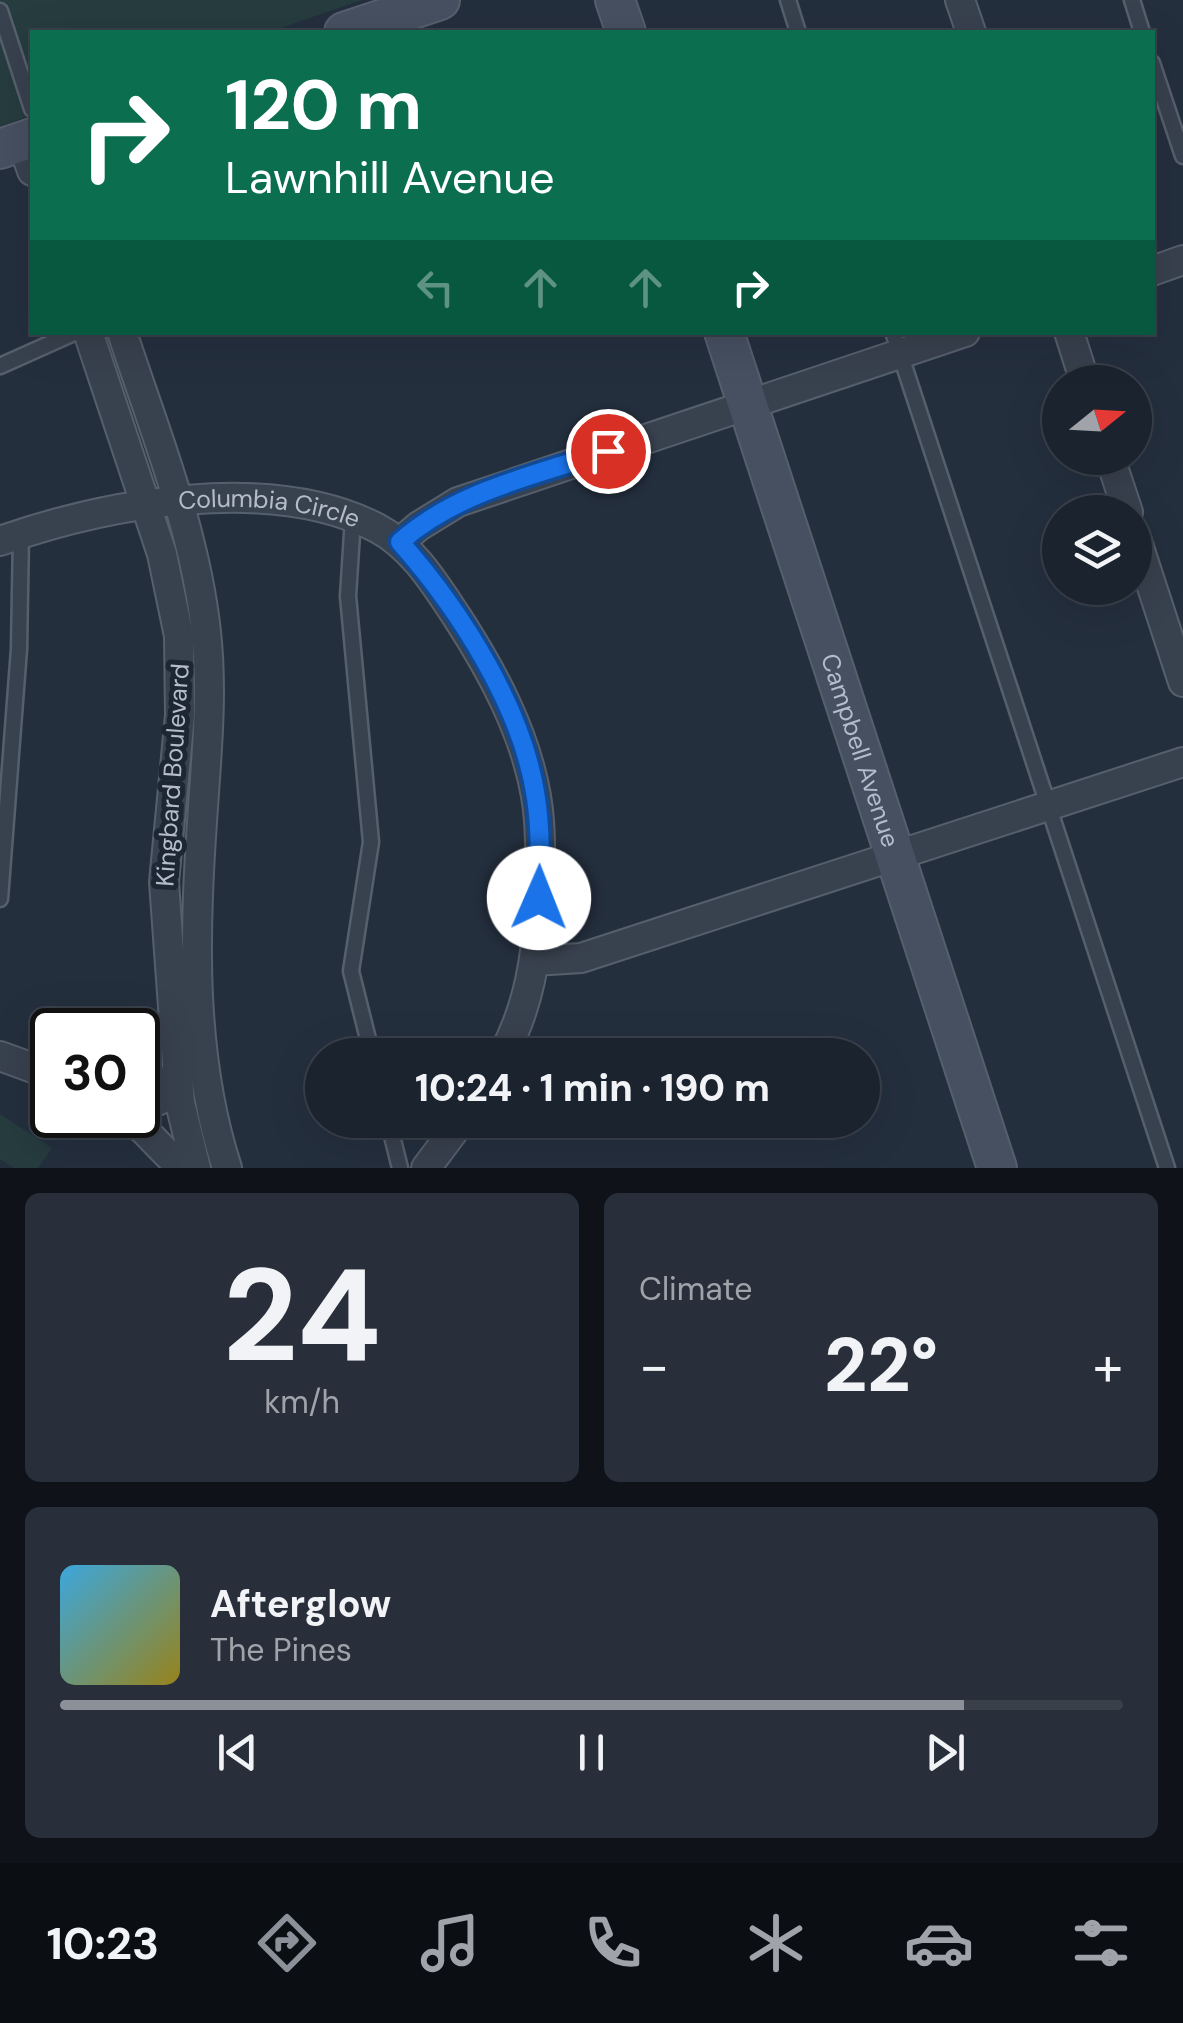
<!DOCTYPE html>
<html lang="en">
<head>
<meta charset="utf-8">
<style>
	:root { --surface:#1b232e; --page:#282f3a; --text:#f1f3f6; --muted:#a0a4aa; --line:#39404a; --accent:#8c9099 }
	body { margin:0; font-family:"DM Sans",sans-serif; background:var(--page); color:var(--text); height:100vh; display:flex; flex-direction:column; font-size:38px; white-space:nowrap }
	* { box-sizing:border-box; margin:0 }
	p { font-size:32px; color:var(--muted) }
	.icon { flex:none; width:55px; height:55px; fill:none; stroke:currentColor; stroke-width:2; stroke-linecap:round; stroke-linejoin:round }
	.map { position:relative; height:1168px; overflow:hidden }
	.side { display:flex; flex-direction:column; gap:25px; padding:25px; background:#0f1319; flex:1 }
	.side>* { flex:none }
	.banner { position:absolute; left:30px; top:30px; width:1125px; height:305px; border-radius:0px; box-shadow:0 10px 40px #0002,0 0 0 2px var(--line); background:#0b6e4f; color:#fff; overflow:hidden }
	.needle { width:65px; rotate:72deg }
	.fabs { position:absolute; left:1042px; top:365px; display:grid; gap:20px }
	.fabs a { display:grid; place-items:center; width:110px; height:110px; border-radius:50%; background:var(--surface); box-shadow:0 10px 40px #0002,0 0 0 2px var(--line); font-size:50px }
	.speed { position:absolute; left:30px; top:1008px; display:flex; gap:20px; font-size:50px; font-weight:700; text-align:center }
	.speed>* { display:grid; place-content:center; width:130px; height:130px; border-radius:50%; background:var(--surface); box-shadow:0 10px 40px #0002,0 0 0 2px var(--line); line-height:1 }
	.speed .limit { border:5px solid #111; border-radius:15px; background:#fff; color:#111 }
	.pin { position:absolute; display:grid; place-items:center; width:85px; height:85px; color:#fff; margin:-42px; border:5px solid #fff; border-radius:50%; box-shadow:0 2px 10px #0007 }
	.me { position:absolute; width:110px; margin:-55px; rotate:1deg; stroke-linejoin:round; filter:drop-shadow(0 0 8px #0008) }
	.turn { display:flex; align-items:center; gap:35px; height:210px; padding:0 30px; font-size:45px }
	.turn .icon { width:130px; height:130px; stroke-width:2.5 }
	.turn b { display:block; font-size:70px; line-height:85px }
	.lanes { display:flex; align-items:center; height:95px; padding:0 30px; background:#0003; justify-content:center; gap:50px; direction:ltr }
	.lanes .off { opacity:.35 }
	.big { font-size:75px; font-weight:800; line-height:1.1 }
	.side .widget { flex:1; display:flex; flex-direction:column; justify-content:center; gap:15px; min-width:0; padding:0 35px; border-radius:15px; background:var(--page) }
	.side .dial { align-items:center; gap:0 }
	.dial b { font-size:130px; line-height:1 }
	.song { display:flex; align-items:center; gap:30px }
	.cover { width:120px; height:120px; border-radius:15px; background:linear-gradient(135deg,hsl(200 70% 55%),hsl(50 70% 35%)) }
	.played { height:10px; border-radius:5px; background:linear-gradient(90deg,var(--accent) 85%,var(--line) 85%) }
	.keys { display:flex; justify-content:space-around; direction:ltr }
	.heat { display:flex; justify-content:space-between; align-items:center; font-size:55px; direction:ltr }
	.side .tiles { flex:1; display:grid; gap:25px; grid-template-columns:1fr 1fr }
	.widget:last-child { grid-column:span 2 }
	.trip { position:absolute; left:305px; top:1038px; width:575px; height:100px; border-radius:50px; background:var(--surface); box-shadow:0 10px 40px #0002,0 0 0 2px var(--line); font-weight:800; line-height:100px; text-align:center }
	.menu { display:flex; height:160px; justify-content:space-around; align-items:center; background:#0b0e12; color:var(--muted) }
	.menu .icon { width:70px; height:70px }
	.menu .on { color:var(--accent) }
	.menu b { font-size:45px; color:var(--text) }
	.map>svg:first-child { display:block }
</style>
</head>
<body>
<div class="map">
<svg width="1183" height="1168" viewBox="0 0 1183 1168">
	<rect width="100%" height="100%" fill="#242f3e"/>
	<!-- green -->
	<g fill="#263c3f">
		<path d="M 0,0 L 362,0 L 269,32 L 32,32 L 32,115 L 0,126 Z"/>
		<path d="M 0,1114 L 52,1148 L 38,1168 L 14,1168 L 0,1159 Z"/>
	</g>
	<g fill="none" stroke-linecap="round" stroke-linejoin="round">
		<!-- service casing -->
		<g stroke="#565f6c" stroke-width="19">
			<g id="service">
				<path d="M 788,0 L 798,32"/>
				<path d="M 1132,0 L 1142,32"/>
				<path d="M 0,11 L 32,109"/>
				<path d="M 1152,63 L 1183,156"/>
				<path d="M 893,332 L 1167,1168"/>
				<path d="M 0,366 L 76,332"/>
				<path d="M 353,518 L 348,596 L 371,842 L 351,971 L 372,1055"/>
				<path d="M 0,899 L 19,649 L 21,534"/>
				<path d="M 388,1120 L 400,1168"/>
			</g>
		</g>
		<!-- minor casing -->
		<g stroke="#565f6c" stroke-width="32">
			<g id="minor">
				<path d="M 960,0 L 971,32"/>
				<path d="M 22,142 L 32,171"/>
				<path d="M 1152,271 L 1183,260"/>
				<path d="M 88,332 L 162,554 L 179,636 L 180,715 L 164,882 L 180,1103 L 196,1168"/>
				<path d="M 122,332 C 154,430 195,529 206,632 C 213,695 206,759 202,822 C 194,936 191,1057 227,1168"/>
				<path d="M 1069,332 L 1085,382"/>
				<path d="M 1110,458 L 1128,512"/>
				<path d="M 1135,535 L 1183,682"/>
				<path id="s1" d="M 0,541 C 108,503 271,473 377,528 C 413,547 435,584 457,617 C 492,671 525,732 536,796 C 542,831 540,867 539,902 C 537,957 529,1006 503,1055"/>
				<path d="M 400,542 L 419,526 L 458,502 L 965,332"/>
				<path d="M 534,961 L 581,958 L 1183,762"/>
				<path d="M 0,1056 L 52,1075"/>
				<path d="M 138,1110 L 161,1099 L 176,1072"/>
				<path d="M 124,1115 L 144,1130 L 181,1168"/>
				<path d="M 426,1168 L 462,1120"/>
			</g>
		</g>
		<!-- secondary casing -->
		<g stroke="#565f6c" stroke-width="42">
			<g id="secondary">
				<path d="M 615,0 L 626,32"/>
				<path d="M 344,32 L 440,0"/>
				<path d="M 0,149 L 32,138"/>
				<path id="s2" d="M 724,332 L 997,1168"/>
			</g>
		</g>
		<!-- service -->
		<use href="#service" stroke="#38414e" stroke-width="14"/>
		<!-- minor -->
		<use href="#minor" stroke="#38414e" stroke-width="28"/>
		<!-- secondary -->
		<use href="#secondary" stroke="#465061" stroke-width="38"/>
	</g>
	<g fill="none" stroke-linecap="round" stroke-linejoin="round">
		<!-- route casing -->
		<g stroke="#114b97" stroke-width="25">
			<path id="route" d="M 539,898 C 540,865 541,831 536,798 C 523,708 460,610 400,542 C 457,491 536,475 608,451"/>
		</g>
		<!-- route -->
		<use href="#route" stroke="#1a73e8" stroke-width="18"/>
	</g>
	<g text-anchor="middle" stroke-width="10" stroke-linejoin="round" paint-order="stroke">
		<!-- street labels -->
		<g font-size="25" fill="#b4bcc9" stroke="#1d2633">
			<text dy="9" stroke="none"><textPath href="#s1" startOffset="275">Columbia Circle</textPath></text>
			<text dy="9" stroke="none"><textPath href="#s2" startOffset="440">Campbell Avenue</textPath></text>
			<text transform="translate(172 775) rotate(-86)" y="9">Kingbard Boulevard</text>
		</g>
	</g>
</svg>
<div class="fabs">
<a><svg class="needle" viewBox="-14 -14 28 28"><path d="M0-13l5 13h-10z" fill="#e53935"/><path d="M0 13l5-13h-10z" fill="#a0a4aa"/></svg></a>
<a><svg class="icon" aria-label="layers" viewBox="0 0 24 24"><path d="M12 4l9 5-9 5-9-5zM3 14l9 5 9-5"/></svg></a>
</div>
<div class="speed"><div class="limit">30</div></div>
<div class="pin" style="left:608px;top:451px;background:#d93025"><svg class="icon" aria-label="arrive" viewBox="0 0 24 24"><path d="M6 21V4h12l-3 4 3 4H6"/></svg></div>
<svg class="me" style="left:539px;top:898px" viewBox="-20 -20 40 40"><circle r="19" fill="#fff"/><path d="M0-13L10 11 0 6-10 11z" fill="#1a73e8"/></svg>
<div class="trip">10:24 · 1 min · 190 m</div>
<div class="banner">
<div class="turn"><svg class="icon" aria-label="right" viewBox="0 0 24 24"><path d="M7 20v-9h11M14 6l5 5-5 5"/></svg><div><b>120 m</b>Lawnhill Avenue</div></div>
<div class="lanes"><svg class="icon off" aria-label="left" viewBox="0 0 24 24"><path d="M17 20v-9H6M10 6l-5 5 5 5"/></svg><svg class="icon off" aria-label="ahead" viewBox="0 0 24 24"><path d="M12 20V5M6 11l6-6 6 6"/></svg><svg class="icon off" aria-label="ahead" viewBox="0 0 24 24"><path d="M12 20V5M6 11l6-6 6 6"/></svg><svg class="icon" aria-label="right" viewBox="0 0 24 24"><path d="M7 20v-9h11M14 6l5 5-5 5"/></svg></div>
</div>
</div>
<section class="side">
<div class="tiles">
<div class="widget dial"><b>24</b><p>km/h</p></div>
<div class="widget"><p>Climate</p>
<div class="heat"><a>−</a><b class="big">22°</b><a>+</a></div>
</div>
<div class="widget">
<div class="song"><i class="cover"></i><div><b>Afterglow</b><p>The Pines</p></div></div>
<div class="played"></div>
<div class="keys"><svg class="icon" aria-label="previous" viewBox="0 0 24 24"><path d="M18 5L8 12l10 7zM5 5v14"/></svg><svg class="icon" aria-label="pause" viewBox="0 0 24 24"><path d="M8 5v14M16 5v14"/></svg><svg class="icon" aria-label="next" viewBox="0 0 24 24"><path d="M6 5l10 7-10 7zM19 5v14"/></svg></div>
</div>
</div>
</section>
<nav class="menu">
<b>10:23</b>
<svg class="icon on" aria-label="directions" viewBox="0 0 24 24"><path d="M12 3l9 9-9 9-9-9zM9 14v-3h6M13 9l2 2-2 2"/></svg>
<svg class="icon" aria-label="music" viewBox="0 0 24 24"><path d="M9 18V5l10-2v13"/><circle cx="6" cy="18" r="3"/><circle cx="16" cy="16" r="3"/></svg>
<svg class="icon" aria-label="phone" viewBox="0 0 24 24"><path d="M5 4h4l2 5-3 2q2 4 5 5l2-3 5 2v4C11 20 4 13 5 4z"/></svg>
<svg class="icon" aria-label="climate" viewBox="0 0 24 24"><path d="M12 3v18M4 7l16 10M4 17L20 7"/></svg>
<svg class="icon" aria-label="car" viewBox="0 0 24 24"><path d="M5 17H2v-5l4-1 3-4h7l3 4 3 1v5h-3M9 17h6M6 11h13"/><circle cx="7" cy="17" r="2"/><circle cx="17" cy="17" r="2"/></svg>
<svg class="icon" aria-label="filters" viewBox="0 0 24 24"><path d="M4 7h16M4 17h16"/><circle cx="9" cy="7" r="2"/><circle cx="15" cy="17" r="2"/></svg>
</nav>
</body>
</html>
